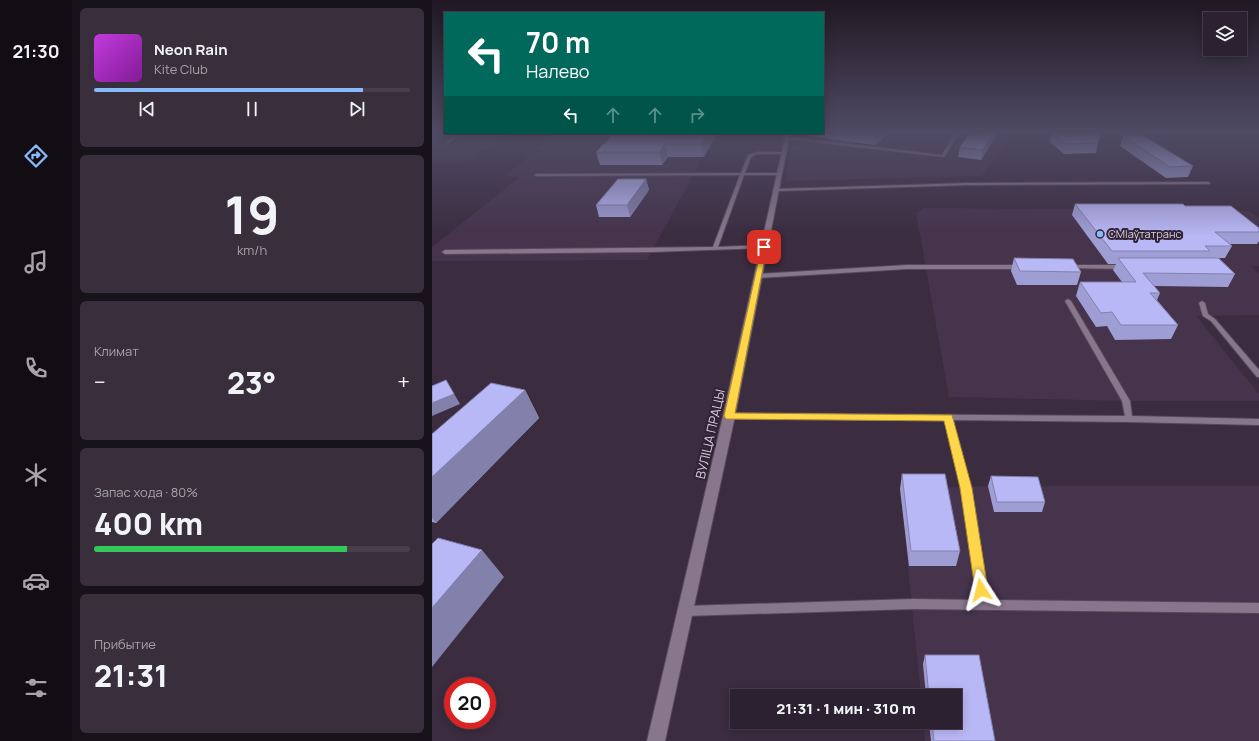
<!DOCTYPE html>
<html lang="ru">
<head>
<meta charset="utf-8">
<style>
	:root { --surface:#2c2130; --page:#382e3c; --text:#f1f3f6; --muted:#a6a3ab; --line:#483e4c; --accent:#87bbfb }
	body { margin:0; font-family:Manrope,sans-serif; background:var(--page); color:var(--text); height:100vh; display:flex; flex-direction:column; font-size:15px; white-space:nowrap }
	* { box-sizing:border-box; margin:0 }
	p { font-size:13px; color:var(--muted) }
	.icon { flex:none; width:22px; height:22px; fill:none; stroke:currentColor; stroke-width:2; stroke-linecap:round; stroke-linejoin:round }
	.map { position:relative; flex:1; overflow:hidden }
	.side { display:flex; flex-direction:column; gap:8px; padding:8px; background:#18121a; width:360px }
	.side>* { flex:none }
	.top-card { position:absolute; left:12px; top:12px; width:380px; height:122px; border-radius:0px; box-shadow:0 2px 10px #0003,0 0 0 1px var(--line); background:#00695c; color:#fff; overflow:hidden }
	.tools { position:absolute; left:771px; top:12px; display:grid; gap:8px }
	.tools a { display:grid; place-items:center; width:44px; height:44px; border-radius:0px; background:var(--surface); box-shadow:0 2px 10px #0003,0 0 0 1px var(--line); font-size:20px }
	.speed { position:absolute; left:12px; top:677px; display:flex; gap:8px; font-size:20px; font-weight:700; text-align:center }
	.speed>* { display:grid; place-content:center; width:52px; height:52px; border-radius:50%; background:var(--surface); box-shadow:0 2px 10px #0003,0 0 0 1px var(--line); line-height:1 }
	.speed .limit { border:6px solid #d22; background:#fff; color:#111 }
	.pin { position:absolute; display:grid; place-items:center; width:34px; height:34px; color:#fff; margin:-17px; border-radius:8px; box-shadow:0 2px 6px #0006 }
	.me { position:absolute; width:44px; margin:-22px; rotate:351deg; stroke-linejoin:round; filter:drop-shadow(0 0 3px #0008) }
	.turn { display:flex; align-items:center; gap:14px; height:84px; padding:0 16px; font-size:18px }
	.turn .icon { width:52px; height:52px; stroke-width:2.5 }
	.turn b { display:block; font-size:28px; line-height:34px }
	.lanes { display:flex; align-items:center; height:38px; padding:0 16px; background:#0003; justify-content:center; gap:20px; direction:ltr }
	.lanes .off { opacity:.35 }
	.big { font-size:30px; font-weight:800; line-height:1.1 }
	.side .widget { flex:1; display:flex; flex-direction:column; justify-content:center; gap:6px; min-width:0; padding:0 14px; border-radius:6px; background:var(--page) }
	.side .dial { align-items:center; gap:0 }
	.dial b { font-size:52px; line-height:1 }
	.song { display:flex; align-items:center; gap:12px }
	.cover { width:48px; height:48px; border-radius:6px; background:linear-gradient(135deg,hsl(290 70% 55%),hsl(290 70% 35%)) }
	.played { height:4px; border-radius:2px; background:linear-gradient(90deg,var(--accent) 85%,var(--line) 85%) }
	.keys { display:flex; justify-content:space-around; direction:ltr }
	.heat { display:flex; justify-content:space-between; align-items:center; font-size:22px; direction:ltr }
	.charge { height:6px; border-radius:3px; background:linear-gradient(90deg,#34c759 80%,var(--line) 0) }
	.trip { position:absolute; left:298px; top:689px; width:232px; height:40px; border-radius:0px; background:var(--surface); box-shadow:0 2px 10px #0003,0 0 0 1px var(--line); font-weight:800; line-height:40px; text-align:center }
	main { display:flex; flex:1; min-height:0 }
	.dock { display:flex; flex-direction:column; width:72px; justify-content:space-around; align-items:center; background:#120d13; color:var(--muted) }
	.dock .icon { width:28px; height:28px }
	.dock .active { color:var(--accent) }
	.dock b { font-size:18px; color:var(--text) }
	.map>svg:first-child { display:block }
</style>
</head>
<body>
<main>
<nav class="dock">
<b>21:30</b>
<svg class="icon active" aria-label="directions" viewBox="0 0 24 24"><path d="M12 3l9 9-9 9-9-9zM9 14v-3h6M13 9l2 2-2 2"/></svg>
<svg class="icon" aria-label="music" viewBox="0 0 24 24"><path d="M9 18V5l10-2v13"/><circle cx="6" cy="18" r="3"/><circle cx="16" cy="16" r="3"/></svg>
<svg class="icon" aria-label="phone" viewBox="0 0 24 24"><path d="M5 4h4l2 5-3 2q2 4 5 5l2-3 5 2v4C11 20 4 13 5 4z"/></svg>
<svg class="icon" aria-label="climate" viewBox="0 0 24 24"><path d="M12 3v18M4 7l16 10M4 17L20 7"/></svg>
<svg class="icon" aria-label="car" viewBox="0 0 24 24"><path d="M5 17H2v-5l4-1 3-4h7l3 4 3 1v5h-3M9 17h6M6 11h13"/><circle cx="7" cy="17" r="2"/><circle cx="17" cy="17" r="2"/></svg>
<svg class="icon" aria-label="filters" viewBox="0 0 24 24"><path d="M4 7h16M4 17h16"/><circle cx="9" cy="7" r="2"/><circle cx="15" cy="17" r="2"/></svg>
</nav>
<section class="side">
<div class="widget">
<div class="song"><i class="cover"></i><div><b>Neon Rain</b><p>Kite Club</p></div></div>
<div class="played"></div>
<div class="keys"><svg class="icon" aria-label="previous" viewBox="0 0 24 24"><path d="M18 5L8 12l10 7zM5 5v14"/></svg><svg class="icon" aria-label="pause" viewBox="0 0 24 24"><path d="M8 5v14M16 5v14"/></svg><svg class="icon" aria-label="next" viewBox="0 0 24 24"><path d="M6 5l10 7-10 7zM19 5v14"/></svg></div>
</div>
<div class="widget dial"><b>19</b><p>km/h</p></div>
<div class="widget"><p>Климат</p>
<div class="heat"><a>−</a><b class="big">23°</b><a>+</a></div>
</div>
<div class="widget"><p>Запас хода · 80%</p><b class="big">400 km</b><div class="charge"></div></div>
<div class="widget"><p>Прибытие</p><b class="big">21:31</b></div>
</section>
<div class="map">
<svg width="827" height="741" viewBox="0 0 827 741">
	<rect width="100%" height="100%" fill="#3b2c40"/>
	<!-- built -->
	<g fill="#46334c">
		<path d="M 0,133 L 82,133 L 37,161 L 0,162 Z"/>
		<path d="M 123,133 L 284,133 L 215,260 L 0,261 L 0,247 L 88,177 L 73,176 Z"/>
		<path d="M 377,133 L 582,133 L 550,176 L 354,181 L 359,147 Z"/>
		<path d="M 491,208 L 818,211 L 827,218 L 827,266 L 819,266 L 827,274 L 827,315 L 764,316 L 827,394 L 827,401 L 694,401 L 517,397 L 484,213 Z"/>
		<path d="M 556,486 L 827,486 L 827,741 L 493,741 L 491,722 L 523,722 L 523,696 L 489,696 L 468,489 Z"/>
	</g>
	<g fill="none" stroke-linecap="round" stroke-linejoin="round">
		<!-- service casing -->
		<g stroke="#564959" stroke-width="2">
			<g id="service">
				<path d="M 26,133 L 30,133 L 17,143 L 15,143 L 15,141 Z"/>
				<path d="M 522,135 L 525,136 L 513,156 L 511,157 L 353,139 L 355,138 L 368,138 L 510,155 Z"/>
				<path d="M 325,152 L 351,152 L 353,153 L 351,154 L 325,154 L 319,157 L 313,173 L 346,173 L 348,174 L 346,175 L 312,175 L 286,247 L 332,245 L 334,246 L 334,248 L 220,252 L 13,254 L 10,252 L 13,250 L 281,247 L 308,175 L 104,176 L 102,175 L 104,174 L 309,173 L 316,155 Z"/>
				<path d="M 776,182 L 778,183 L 777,184 L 537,185 L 345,191 L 343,190 L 345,189 L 537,183 Z"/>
				<path d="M 475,265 L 590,265 L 593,267 L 590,269 L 475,269 L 326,278 L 323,276 L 326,274 Z"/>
				<path d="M 636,265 L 692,265 L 695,267 L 692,269 L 634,268 L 634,266 Z"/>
				<path d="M 636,299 L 639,301 L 698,401 L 700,416 L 827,419 L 827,425 L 697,422 L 521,420 L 538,487 L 556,600 L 827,603 L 827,613 L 481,609 L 253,616 L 249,615 L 248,611 L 249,607 L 253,606 L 481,599 L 546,600 L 530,487 L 513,420 L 297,419 L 294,418 L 293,416 L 294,414 L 297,413 L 693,416 L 690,401 L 633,301 Z"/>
				<path d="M 770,301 L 773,303 L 776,314 L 783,319 L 827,370 L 827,377 L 825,377 L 779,321 L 771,316 L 767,303 Z"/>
			</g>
		</g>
		<!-- tertiary casing -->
		<g stroke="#564959" stroke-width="2">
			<path id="tertiary" d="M 354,133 L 358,133 L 303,416 L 233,741 L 215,741 L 291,416 Z"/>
		</g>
		<!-- service -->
		<use href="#service" fill="#88768c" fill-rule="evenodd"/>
		<!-- tertiary -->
		<use href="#tertiary" fill="#88768c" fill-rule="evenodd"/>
	</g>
	<!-- wall -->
	<g fill="#9f9ed4">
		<path d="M 376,133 L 457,133 L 443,145 L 376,136 Z"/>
		<path d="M 620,133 L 666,143 L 664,153 L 632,154 L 618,142 Z"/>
		<path d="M 691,136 L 761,166 L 756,177 L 734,178 L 688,146 Z"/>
		<path d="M 283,137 L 272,157 L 236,157 L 230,165 L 168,165 L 164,152 Z"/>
		<path d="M 563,137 L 549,160 L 526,157 L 528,147 Z"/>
		<path d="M 214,179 L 217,190 L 198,217 L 167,217 L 164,205 Z"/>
		<path d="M 643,204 L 827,228 L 827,241 L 825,244 L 797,244 L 800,246 L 793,258 L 787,258 L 803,274 L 796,287 L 722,286 L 728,293 L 725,300 L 746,325 L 739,339 L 683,340 L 675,326 L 664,327 L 644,296 L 648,282 L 690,282 L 681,270 L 684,264 L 676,264 L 640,215 Z"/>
		<path d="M 582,258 L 649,272 L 645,285 L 585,285 L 579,271 Z"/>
		<path d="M 93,390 L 107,418 L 4,523 L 0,522 L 0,434 Z"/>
		<path d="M 470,474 L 528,551 L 524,566 L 477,566 L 468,489 Z"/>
		<path d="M 559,476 L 613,502 L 610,512 L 562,512 L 556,486 Z"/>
		<path d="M 493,655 L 563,741 L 499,741 L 497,722 L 523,722 L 523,696 L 494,696 L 491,664 Z"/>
	</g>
	<!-- shaded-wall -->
	<g fill="#8281ac">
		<path d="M 276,133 L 282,133 L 283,137 L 272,157 L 269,144 Z"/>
		<path d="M 443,133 L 457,133 L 443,145 Z"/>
		<path d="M 561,133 L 564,133 L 563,137 L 549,160 L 551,150 Z"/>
		<path d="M 233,144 L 236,157 L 230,165 L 228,152 Z"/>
		<path d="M 214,179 L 217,190 L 198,217 L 195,205 Z"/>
		<path d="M 14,380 L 28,404 L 0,416 L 0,403 Z"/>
		<path d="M 93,390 L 107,418 L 4,523 L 0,518 L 0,477 Z"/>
		<path d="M 50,550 L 72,577 L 0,667 L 0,608 Z"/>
	</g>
	<!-- building -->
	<g fill="#b9b8f6" stroke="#8281ac">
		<path d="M 182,133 L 276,133 L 269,144 L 233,144 L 228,152 L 164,152 Z"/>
		<path d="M 538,133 L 561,133 L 551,150 L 528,147 Z"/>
		<path d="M 620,133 L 668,133 L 666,143 L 634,144 Z"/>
		<path d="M 691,136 L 712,136 L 761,166 L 738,167 Z"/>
		<path d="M 186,179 L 214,179 L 195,205 L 164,205 Z"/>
		<path d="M 643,204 L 751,204 L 753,206 L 799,206 L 827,228 L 827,232 L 783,232 L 800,246 L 773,246 L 778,251 L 680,251 Z"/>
		<path d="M 582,258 L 641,259 L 649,272 L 588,271 Z"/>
		<path d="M 686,258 L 786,258 L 803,274 L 711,273 L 728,293 L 718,293 L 746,325 L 689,325 L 680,312 L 669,313 L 648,282 L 704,282 Z"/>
		<path d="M 14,380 L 22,394 L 0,403 L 0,386 Z"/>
		<path d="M 59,383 L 93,390 L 0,477 L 0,434 Z"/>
		<path d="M 470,474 L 513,474 L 528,551 L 479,551 Z"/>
		<path d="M 559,476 L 606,477 L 613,502 L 565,502 Z"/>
		<path d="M 6,538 L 50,550 L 0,608 L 0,544 Z"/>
		<path d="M 493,655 L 547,655 L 563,741 L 502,741 L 500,722 L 523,722 L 523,696 L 497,696 Z"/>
	</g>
	<!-- sky -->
	<linearGradient id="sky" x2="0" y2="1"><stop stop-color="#201823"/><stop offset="0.56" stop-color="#4f4b64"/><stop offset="1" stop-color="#4f4b64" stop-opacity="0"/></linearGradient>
	<rect width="827" height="236" fill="url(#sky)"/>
	<!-- route -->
	<path fill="#ffd54a" stroke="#a68a30" d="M 330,245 L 335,247 L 303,413 L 520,415 L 540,488 L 556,590 L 554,595 L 549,596 L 545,595 L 543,590 L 528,488 L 512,421 L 294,419 L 292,416 Z"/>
	<!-- markers -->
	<circle fill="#87bbfb" stroke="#312235" stroke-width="1.5" cx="668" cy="234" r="4"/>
	<g text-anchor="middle" stroke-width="4" stroke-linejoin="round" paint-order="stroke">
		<!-- far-poi labels -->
		<g font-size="11" fill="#dad0dd" stroke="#312235" text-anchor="start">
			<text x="676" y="238">СМІаўтатранс</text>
		</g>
		<!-- street labels -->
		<g font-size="13" fill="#dad0dd" stroke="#312235">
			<text transform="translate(278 434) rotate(-77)" y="5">ВУЛІЦА ПРАЦЫ</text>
		</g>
	</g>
</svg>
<div class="tools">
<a><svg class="icon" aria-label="layers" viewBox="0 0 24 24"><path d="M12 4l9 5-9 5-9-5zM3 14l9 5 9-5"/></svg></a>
</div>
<div class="speed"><div class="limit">20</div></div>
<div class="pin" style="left:332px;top:247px;background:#d93025"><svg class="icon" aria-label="arrive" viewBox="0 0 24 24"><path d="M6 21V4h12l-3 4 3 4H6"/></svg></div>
<svg class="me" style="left:549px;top:590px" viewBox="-20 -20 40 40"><path d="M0-17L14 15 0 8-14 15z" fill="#ffd54a" stroke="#fff" stroke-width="4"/></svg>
<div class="trip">21:31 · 1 мин · 310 m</div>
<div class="top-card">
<div class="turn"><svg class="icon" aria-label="left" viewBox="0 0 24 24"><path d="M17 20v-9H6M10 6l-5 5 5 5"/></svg><div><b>70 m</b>Налево</div></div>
<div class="lanes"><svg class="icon" aria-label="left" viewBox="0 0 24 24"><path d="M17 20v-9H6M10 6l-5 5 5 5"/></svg><svg class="icon off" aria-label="ahead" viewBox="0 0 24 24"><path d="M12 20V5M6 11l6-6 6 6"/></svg><svg class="icon off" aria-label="ahead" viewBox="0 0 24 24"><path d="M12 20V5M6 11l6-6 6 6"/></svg><svg class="icon off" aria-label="right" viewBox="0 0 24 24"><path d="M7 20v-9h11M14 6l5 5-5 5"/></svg></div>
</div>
</div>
</main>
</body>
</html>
